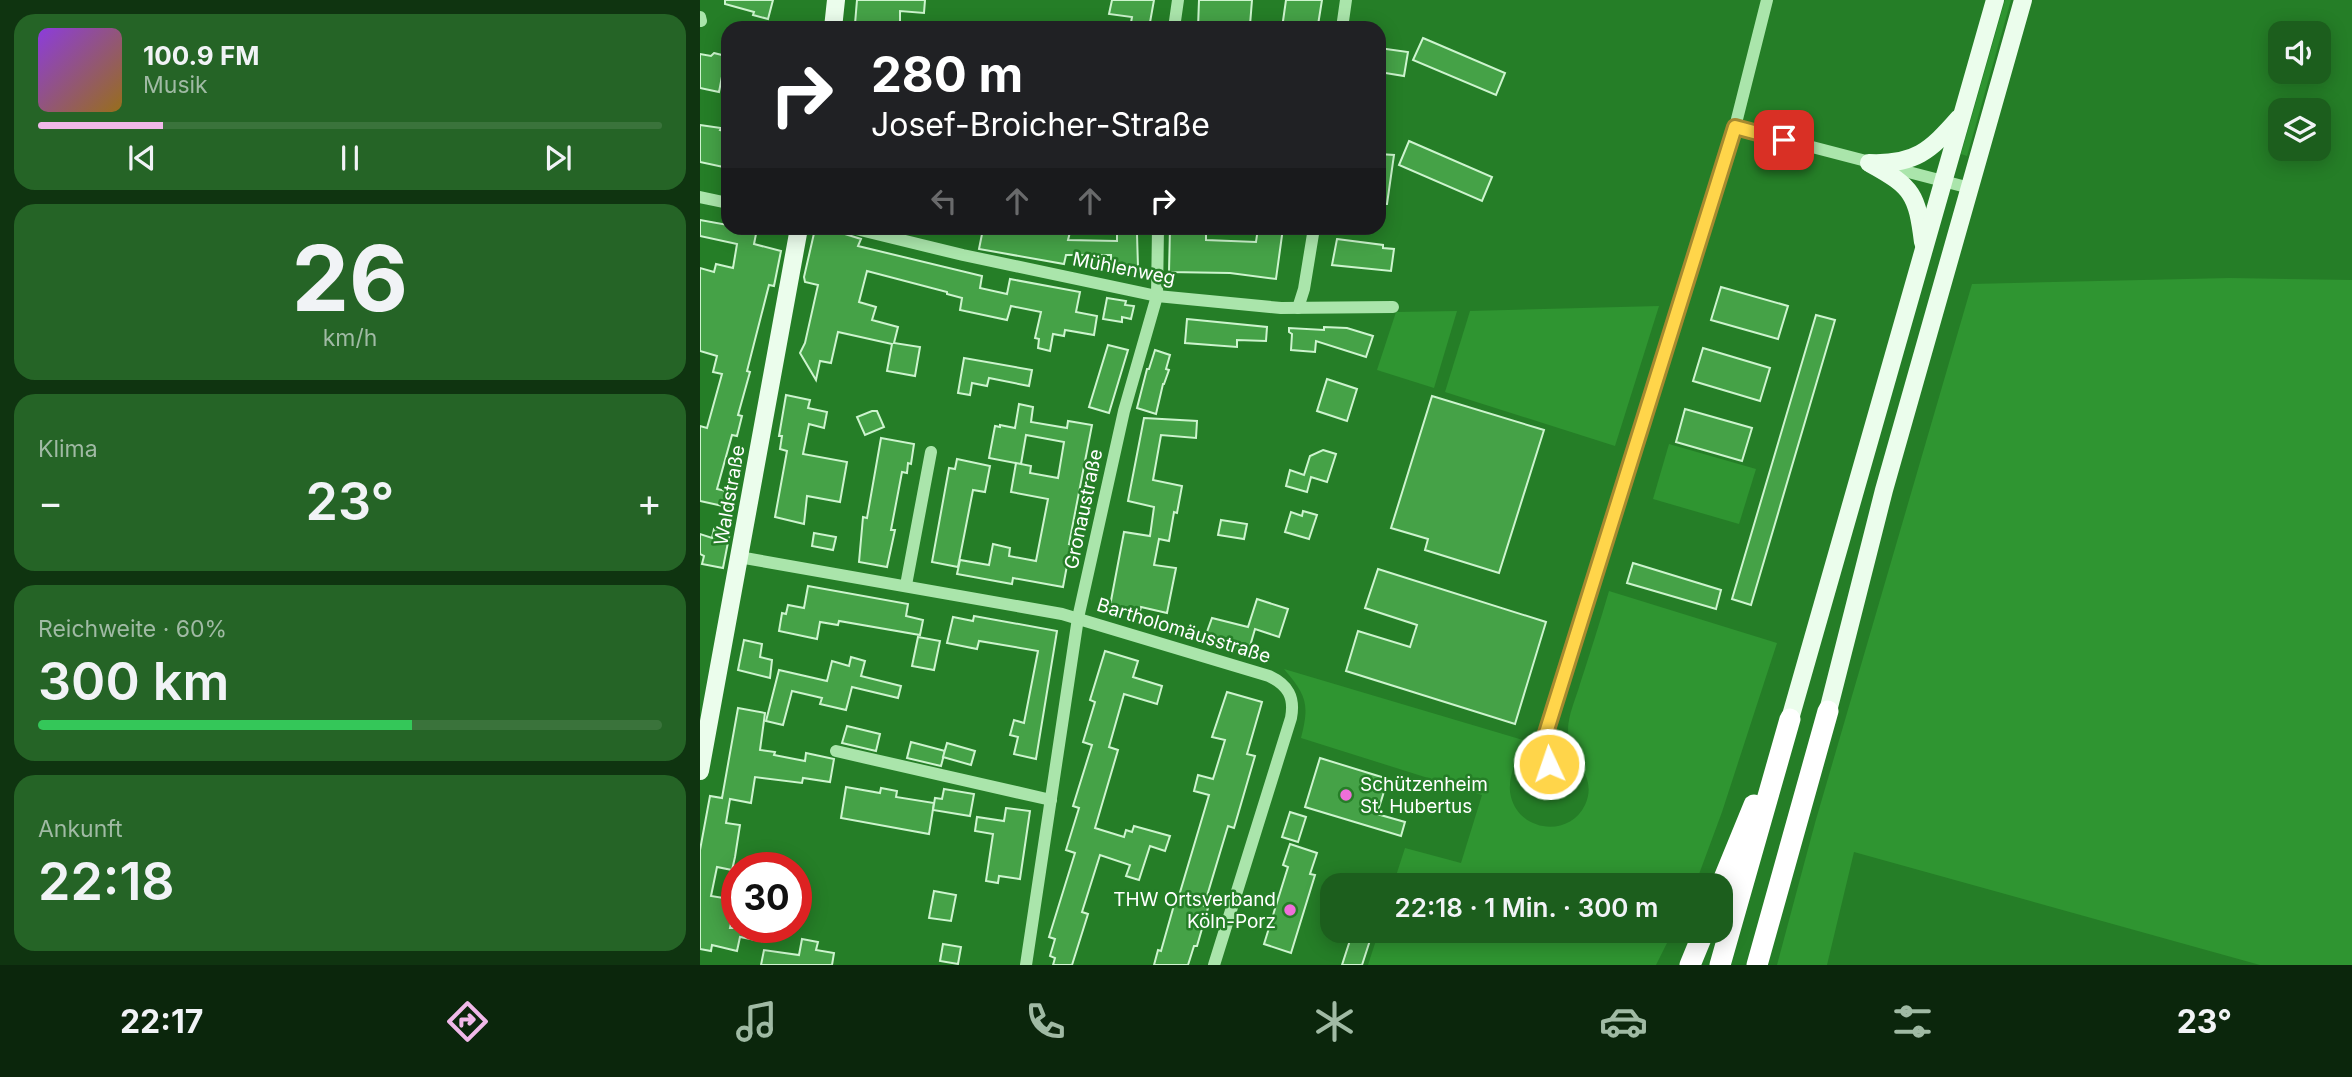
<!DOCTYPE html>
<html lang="de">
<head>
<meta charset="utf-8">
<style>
	:root { --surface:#1c5e1d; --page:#256426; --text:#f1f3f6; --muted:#a0baa4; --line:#3a733b; --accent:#f0b8e9 }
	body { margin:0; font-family:Inter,sans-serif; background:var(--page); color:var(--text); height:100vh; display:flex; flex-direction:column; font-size:26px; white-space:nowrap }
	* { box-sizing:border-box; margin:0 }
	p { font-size:23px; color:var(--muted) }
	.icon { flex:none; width:38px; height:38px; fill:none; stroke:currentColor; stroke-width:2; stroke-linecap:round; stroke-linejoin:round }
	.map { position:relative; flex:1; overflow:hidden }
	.sheet { display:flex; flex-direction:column; gap:14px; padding:14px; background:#0f3410; width:700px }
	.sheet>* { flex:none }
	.top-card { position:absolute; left:21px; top:21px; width:665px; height:214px; border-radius:21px; box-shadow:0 4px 18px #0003; background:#202124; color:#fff; overflow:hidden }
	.controls { position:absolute; left:1568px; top:21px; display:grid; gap:14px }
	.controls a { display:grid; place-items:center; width:63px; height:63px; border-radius:14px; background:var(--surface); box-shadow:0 4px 18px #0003; font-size:35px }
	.speed { position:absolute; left:21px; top:852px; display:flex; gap:14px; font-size:35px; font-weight:700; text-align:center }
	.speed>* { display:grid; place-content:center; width:91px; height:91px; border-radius:50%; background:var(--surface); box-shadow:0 4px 18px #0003; line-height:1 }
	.speed .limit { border:10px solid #d22; background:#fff; color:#111 }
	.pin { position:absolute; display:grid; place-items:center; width:60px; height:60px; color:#fff; margin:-30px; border-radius:14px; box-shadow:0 4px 10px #0006 }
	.me { position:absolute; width:77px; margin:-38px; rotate:357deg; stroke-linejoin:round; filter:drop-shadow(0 0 5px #0008) }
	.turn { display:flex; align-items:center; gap:24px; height:147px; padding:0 35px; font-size:32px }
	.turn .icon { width:91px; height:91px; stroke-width:2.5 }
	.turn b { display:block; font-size:49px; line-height:60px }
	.lanes { display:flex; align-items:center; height:66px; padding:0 35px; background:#0003; justify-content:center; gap:35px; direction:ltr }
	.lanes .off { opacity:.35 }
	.big { font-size:52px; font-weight:600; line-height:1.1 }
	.sheet .card { flex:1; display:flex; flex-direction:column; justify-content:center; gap:10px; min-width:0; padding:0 24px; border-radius:21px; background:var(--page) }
	.sheet .dial { align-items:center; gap:0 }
	.dial b { font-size:91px; line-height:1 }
	.song { display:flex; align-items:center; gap:21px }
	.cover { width:84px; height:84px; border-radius:10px; background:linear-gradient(135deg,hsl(270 70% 55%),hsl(40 70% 35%)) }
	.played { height:7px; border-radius:4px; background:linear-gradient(90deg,var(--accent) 20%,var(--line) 20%) }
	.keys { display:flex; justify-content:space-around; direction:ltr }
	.heat { display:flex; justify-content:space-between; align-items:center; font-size:38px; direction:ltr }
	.charge { height:10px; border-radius:5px; background:linear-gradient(90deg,#34c759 60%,var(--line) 0) }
	.trip { position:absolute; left:620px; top:873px; width:413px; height:70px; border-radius:21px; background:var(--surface); box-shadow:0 4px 18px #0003; font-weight:600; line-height:70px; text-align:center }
	.dock { display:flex; height:112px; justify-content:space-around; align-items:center; background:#0b260c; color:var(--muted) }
	.dock .icon { width:49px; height:49px }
	.dock .selected { color:var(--accent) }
	.dock b { font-size:32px; color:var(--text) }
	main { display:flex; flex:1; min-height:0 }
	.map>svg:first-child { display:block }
</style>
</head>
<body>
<main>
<section class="sheet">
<div class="card">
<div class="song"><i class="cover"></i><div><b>100.9 FM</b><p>Musik</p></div></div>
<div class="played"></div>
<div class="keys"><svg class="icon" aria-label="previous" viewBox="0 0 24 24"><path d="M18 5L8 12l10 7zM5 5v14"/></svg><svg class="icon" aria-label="pause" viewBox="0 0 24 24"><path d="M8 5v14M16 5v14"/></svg><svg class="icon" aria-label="next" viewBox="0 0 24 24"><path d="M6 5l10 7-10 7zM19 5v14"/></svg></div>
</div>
<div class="card dial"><b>26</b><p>km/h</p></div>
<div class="card"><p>Klima</p>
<div class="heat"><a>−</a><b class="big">23°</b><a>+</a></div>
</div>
<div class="card"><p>Reichweite · 60%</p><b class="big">300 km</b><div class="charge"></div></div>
<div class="card"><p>Ankunft</p><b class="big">22:18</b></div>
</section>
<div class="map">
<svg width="1652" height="965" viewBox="0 0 1652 965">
	<rect width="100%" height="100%" fill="#257e27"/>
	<!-- green -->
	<g fill="#2f9531">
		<path d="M 1305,0 L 1311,0 L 1267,156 L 1261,154 Z"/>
		<path d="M 1530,278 L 1652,280 L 1652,965 L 1560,965 L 1154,852 L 1127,965 L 1077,965 L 1115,823 L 1272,284 Z"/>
		<path d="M 959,306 L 915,446 L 745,392 L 770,311 Z"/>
		<path d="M 757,311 L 734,388 L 677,370 L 696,312 Z"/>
		<path d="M 969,444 L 1056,469 L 1039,524 L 953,499 Z"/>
		<path d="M 909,591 L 1077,643 L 1022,812 L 995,885 L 693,885 L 705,848 L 761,863 L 782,795 L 601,738 C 610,703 606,695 584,669 L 823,740 C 818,757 806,779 811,797 C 820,832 869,838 885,805 C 899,775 868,759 868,730 C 868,715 876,698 880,684 C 890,653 900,622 909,591 Z"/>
		<path d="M 679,931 L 973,931 L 956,965 L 668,965 Z"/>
	</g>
	<!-- building -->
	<g fill="#45a247" stroke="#cdf4ce" stroke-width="2">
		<path d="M 25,0 L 73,0 L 68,19 L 53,15 L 54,12 L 25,4 Z"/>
		<path d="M 157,0 L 225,0 L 224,13 L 200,11 L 200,28 L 179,28 L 179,24 L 155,24 Z"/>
		<path d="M 412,0 L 454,0 L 449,28 L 430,28 L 432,17 L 409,14 Z"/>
		<path d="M 499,0 L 552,0 L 550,25 L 546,24 L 546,28 L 498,28 Z"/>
		<path d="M 586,0 L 622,0 L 618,25 L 604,23 L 603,28 L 582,28 Z"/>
		<path d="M 723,38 L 805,73 L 796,95 L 713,60 Z"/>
		<path d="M 679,48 L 708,52 L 704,76 L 679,72 Z"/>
		<path d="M 14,53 L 26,56 L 19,92 L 0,88 L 0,54 L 11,56 Z"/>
		<path d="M 0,125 L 21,128 L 20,130 L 28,132 L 28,168 L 0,162 Z"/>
		<path d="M 709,141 L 792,177 L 782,201 L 699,165 Z"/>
		<path d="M 679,154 L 694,155 L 687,204 L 679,204 Z"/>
		<path d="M 0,220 L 28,225 L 28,228 L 49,230 L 49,233 L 56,234 L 54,244 L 81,251 L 74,286 L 69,285 L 47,371 L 50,372 L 38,415 L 42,416 L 37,436 L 32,435 L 17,489 L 35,493 L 32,508 L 0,501 L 0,426 L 7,428 L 22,374 L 13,372 L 17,356 L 0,351 L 0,268 L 14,272 L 16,264 L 33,268 L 37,244 L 0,236 Z"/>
		<path d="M 293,228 L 371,228 L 368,240 L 417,241 L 417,233 L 437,234 L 438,267 L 411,268 L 411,255 L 366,255 L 364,264 L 279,249 L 283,229 L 293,230 Z"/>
		<path d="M 470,228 L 506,228 L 506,240 L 556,242 L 558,228 L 583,228 L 576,279 L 530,273 L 469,272 Z"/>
		<path d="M 115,229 L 131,233 L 132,230 L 161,239 L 158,246 L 282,276 L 280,288 L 307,294 L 310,279 L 380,292 L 376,312 L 397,316 L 394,335 L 365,330 L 364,336 L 353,334 L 350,351 L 338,348 L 339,339 L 335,338 L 341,312 L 311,306 L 307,320 L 260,310 L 262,298 L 247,294 L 247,292 L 167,271 L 159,302 L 176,307 L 172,320 L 198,327 L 194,343 L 220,347 L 215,376 L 187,371 L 192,344 L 138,332 L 131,363 L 120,361 L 116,380 L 100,353 L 105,343 L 118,285 L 105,282 L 104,277 Z"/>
		<path d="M 637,239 L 683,245 L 683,248 L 694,249 L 691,271 L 632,265 Z"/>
		<path d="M 1021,287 L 1088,306 L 1078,339 L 1011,320 Z"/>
		<path d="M 407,298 L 426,301 L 425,305 L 434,306 L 431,319 L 422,317 L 422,322 L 403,319 Z"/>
		<path d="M 1116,315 L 1135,320 L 1051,605 L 1032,599 Z"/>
		<path d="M 487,319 L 567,327 L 566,341 L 537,340 L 537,347 L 485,343 Z"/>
		<path d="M 624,327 L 647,328 L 673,336 L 666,357 L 616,341 L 615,352 L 591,350 L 592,334 L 589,332 L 589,328 L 624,330 Z"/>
		<path d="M 408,345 L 428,350 L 409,413 L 389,407 Z"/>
		<path d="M 1003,348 L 1070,368 L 1060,401 L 993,381 Z"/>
		<path d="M 455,350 L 470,355 L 466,369 L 469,370 L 464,384 L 463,384 L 456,414 L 437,408 L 447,369 L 449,369 Z"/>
		<path d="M 264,358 L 332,370 L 329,386 L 289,378 L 287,386 L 272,383 L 270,395 L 258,393 Z"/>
		<path d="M 627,379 L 657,389 L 647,421 L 617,411 Z"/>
		<path d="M 86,395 L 110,400 L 108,408 L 127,412 L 124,428 L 109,424 L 103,454 L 147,462 L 140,502 L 107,496 L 104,524 L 75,517 L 87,451 L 80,449 L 82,436 L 79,436 Z"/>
		<path d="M 732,396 L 844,430 L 799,573 L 725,550 L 728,539 L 691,528 Z"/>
		<path d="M 319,404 L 333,407 L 331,422 L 367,428 L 368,421 L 392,425 L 369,544 L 371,544 L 363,587 L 313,578 L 312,584 L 257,574 L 260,560 L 289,565 L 293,544 L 310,548 L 309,556 L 336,561 L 348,499 L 311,492 L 316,463 L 331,466 L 330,473 L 358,478 L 364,442 L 326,435 L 321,464 L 289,458 L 295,426 L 300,427 L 300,425 L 315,428 Z"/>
		<path d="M 985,409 L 1052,428 L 1042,461 L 976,442 Z"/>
		<path d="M 172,411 L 177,411 L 184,427 L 165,435 L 157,417 Z"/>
		<path d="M 444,418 L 497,421 L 496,438 L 461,435 L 453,480 L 482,486 L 477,513 L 474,512 L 469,541 L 459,539 L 454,565 L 476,568 L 467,613 L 441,607 L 440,611 L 410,606 L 424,532 L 450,536 L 454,507 L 428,501 Z"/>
		<path d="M 181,438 L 214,444 L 211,464 L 208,463 L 207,473 L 202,472 L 191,530 L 195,530 L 187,567 L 159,562 L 163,517 L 167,518 Z"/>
		<path d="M 623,450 L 636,454 L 627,482 L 611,477 L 607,492 L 586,486 L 590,470 L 604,475 L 610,456 Z"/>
		<path d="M 257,459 L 290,466 L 285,492 L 273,490 L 258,567 L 232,562 L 249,468 L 255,469 Z"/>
		<path d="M 603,511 L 617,515 L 609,539 L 585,532 L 591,512 L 602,516 Z"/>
		<path d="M 521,520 L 547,524 L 544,539 L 518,535 Z"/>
		<path d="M 14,529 L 30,532 L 23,568 L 2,564 L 4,556 L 0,554 L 0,534 L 12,538 Z"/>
		<path d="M 114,533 L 136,537 L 133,550 L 112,546 Z"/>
		<path d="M 933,563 L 1021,590 L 1016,609 L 927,583 Z"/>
		<path d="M 678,569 L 846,622 L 815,724 L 646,671 L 658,631 L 710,647 L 717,625 L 665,608 Z"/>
		<path d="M 108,586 L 208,604 L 206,616 L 223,620 L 220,635 L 139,621 L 138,625 L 120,622 L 117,639 L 79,631 L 82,613 L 86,614 L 88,605 L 104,608 Z"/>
		<path d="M 557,599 L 588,609 L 579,637 L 555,629 L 548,653 L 504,640 L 512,618 L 548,627 Z"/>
		<path d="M 274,616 L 357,631 L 336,759 L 314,754 L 318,737 L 310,735 L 314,720 L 324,723 L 338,651 L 279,641 L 277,649 L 247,643 L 253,617 L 273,621 Z"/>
		<path d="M 218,637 L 240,641 L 234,670 L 212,666 Z"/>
		<path d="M 44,640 L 62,644 L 60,657 L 72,660 L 70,678 L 38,670 Z"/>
		<path d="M 405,651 L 438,661 L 433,677 L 462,686 L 457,704 L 424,694 L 409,747 L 418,750 L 395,828 L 424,837 L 426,830 L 432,832 L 434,826 L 470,836 L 465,851 L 450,846 L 439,880 L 426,876 L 430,865 L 400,855 L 382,912 L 388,914 L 372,965 L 353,965 L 355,958 L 350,956 L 355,939 L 349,937 L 375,853 L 366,850 L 379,808 L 373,806 L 392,745 L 383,742 L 395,702 L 390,700 Z"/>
		<path d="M 151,657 L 165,661 L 161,676 L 201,686 L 198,698 L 152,687 L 146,710 L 120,704 L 122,698 L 92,691 L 83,725 L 66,721 L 79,670 L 127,681 L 132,661 L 149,666 Z"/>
		<path d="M 527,692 L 562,702 L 547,754 L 555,756 L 534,828 L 528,826 L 504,906 L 508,908 L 497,946 L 494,946 L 488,965 L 454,965 L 458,950 L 461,951 L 476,898 L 478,899 L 509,795 L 494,791 L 498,775 L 513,779 L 525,740 L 512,737 Z"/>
		<path d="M 38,708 L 65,713 L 60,750 L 75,752 L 74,755 L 105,761 L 106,753 L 134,759 L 130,782 L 103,778 L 102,783 L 55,777 L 51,803 L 30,799 L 26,823 L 40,825 L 35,857 L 32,870 L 17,867 L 11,896 L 36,900 L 30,928 L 63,928 L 61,941 L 40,937 L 37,951 L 12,945 L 11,951 L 0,949 L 0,850 L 10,796 L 22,798 Z"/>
		<path d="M 147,726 L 180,734 L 176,751 L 142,743 Z"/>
		<path d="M 211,742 L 245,751 L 241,766 L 207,758 Z"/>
		<path d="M 247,743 L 275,751 L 271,765 L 243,757 Z"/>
		<path d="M 620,758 L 688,779 L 677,814 L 705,822 L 701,836 L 605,807 Z"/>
		<path d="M 146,787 L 180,793 L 181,788 L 197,791 L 196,797 L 234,803 L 229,834 L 141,818 Z"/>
		<path d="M 244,789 L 274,794 L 270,816 L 233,810 L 235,798 L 242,799 Z"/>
		<path d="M 306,808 L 330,811 L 320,879 L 299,876 L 298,883 L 286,881 L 293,834 L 275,831 L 277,817 L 304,821 Z"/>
		<path d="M 590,812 L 606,817 L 598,842 L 582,837 Z"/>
		<path d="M 590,844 L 617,853 L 610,874 L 615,875 L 591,953 L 564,944 L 588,867 L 583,865 Z"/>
		<path d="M 234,891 L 256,895 L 251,921 L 229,918 Z"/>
		<path d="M 653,931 L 673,931 L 662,965 L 642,965 Z"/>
		<path d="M 102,939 L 118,942 L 116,950 L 134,953 L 132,965 L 61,965 L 64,950 L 99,955 Z"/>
		<path d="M 243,944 L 261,947 L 258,964 L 240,961 Z"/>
	</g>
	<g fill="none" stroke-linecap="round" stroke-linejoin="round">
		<!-- minor -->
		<g stroke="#aae5ab" stroke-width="12">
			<path d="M 0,17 L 1,21"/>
			<path d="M 474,28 L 478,0"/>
			<path d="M 642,28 L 646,0"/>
			<path d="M 1035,127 L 1270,188"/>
			<path d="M 0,197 L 28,203"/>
			<path d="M 152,228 L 263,255 L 457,296 L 581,308 L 693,307"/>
			<path d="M 598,308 L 604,289 L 614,228"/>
			<path d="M 39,557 L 362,614 L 569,676 C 588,685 595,697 591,718 L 514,965"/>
			<path d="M 206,585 L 231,452"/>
			<path d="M 136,751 L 351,800"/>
			<path d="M 851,787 L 846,733 L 1035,127 L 1067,0"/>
			<path d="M 326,965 L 378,618 L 424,411 L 457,296 L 458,228"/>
		</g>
		<!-- major -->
		<g stroke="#ebfdec" stroke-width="18">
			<path d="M 133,28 L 136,0"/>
			<path d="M 1169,163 C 1215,165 1230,151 1259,118"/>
			<path d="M 1171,164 C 1213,187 1217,195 1223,242"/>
			<path d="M 1128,711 L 1184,490 L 1323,0"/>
			<path d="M 1090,719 L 1295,0"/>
			<path d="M 0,771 L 99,228"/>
		</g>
		<!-- highway -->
		<g stroke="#fff" stroke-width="21">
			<path d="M 1020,888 L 1054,805"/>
			<path d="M 990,965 L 1004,931"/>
			<path d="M 1020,965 L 1090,719"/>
			<path d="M 1057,965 L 1128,711"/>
		</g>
	</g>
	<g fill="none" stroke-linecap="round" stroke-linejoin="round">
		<!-- route casing -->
		<g stroke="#a68a30" stroke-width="18">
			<path id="route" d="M 849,764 L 846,733 L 1035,127 L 1084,140"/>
		</g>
		<!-- route -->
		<use href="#route" stroke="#ffd54a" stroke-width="12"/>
	</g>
	<!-- markers -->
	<g fill="#ef6fd9" stroke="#257e27" stroke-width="2.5">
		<circle cx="646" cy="795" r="7"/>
		<circle cx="590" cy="910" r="7"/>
	</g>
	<g text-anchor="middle" stroke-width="5" stroke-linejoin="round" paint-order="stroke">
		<!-- street labels -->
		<g font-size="19" fill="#fff" stroke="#257e27">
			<text transform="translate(424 268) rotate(11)" y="7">Mühlenweg</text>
			<text transform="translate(29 495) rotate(-80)" y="7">Waldstraße</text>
			<text transform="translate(383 509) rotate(-78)" y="7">Gronaustraße</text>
			<text transform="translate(484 630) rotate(17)" y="7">Bartholomäusstraße</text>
		</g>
		<!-- poi labels -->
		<g font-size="19" fill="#fff" stroke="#257e27" text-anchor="start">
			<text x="660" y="791">Schützenheim<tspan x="660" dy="22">St. Hubertus</tspan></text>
			<text x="576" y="906" text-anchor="end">THW Ortsverband<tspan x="576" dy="22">Köln-Porz</tspan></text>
		</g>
	</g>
</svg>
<div class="controls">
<a><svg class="icon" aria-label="sound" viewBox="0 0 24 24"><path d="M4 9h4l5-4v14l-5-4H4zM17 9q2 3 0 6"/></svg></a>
<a><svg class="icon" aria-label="layers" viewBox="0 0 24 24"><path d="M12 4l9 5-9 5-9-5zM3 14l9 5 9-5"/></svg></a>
</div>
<div class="speed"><div class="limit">30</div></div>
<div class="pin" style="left:1084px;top:140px;background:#d93025"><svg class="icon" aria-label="arrive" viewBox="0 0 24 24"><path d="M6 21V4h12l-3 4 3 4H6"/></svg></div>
<svg class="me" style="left:849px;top:764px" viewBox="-20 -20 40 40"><circle r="17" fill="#ffd54a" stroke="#fff" stroke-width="3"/><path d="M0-11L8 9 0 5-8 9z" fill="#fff"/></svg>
<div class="trip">22:18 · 1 Min. · 300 m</div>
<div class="top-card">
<div class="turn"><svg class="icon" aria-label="right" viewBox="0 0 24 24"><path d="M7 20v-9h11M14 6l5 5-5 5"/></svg><div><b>280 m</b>Josef-Broicher-Straße</div></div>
<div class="lanes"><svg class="icon off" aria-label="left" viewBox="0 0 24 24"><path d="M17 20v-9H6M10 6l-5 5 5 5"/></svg><svg class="icon off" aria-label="ahead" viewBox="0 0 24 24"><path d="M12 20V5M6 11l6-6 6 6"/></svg><svg class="icon off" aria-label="ahead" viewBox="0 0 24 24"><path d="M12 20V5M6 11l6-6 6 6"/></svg><svg class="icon" aria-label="right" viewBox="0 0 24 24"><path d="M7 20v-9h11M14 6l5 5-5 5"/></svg></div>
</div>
</div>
</main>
<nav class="dock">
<b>22:17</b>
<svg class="icon selected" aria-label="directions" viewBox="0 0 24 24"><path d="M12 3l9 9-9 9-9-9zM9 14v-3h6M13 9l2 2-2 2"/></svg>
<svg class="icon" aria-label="music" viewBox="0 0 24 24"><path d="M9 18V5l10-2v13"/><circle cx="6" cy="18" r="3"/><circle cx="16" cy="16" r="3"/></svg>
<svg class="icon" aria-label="phone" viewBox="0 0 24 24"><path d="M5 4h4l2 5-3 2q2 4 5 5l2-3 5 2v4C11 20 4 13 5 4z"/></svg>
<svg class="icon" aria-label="climate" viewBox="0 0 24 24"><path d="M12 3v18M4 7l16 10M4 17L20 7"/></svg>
<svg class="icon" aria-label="car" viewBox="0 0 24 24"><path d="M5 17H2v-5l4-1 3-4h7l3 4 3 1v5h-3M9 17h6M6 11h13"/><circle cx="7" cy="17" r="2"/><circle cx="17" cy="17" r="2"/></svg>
<svg class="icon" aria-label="filters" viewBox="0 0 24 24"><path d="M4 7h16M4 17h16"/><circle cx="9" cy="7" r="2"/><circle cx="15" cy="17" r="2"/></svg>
<b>23°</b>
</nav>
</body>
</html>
